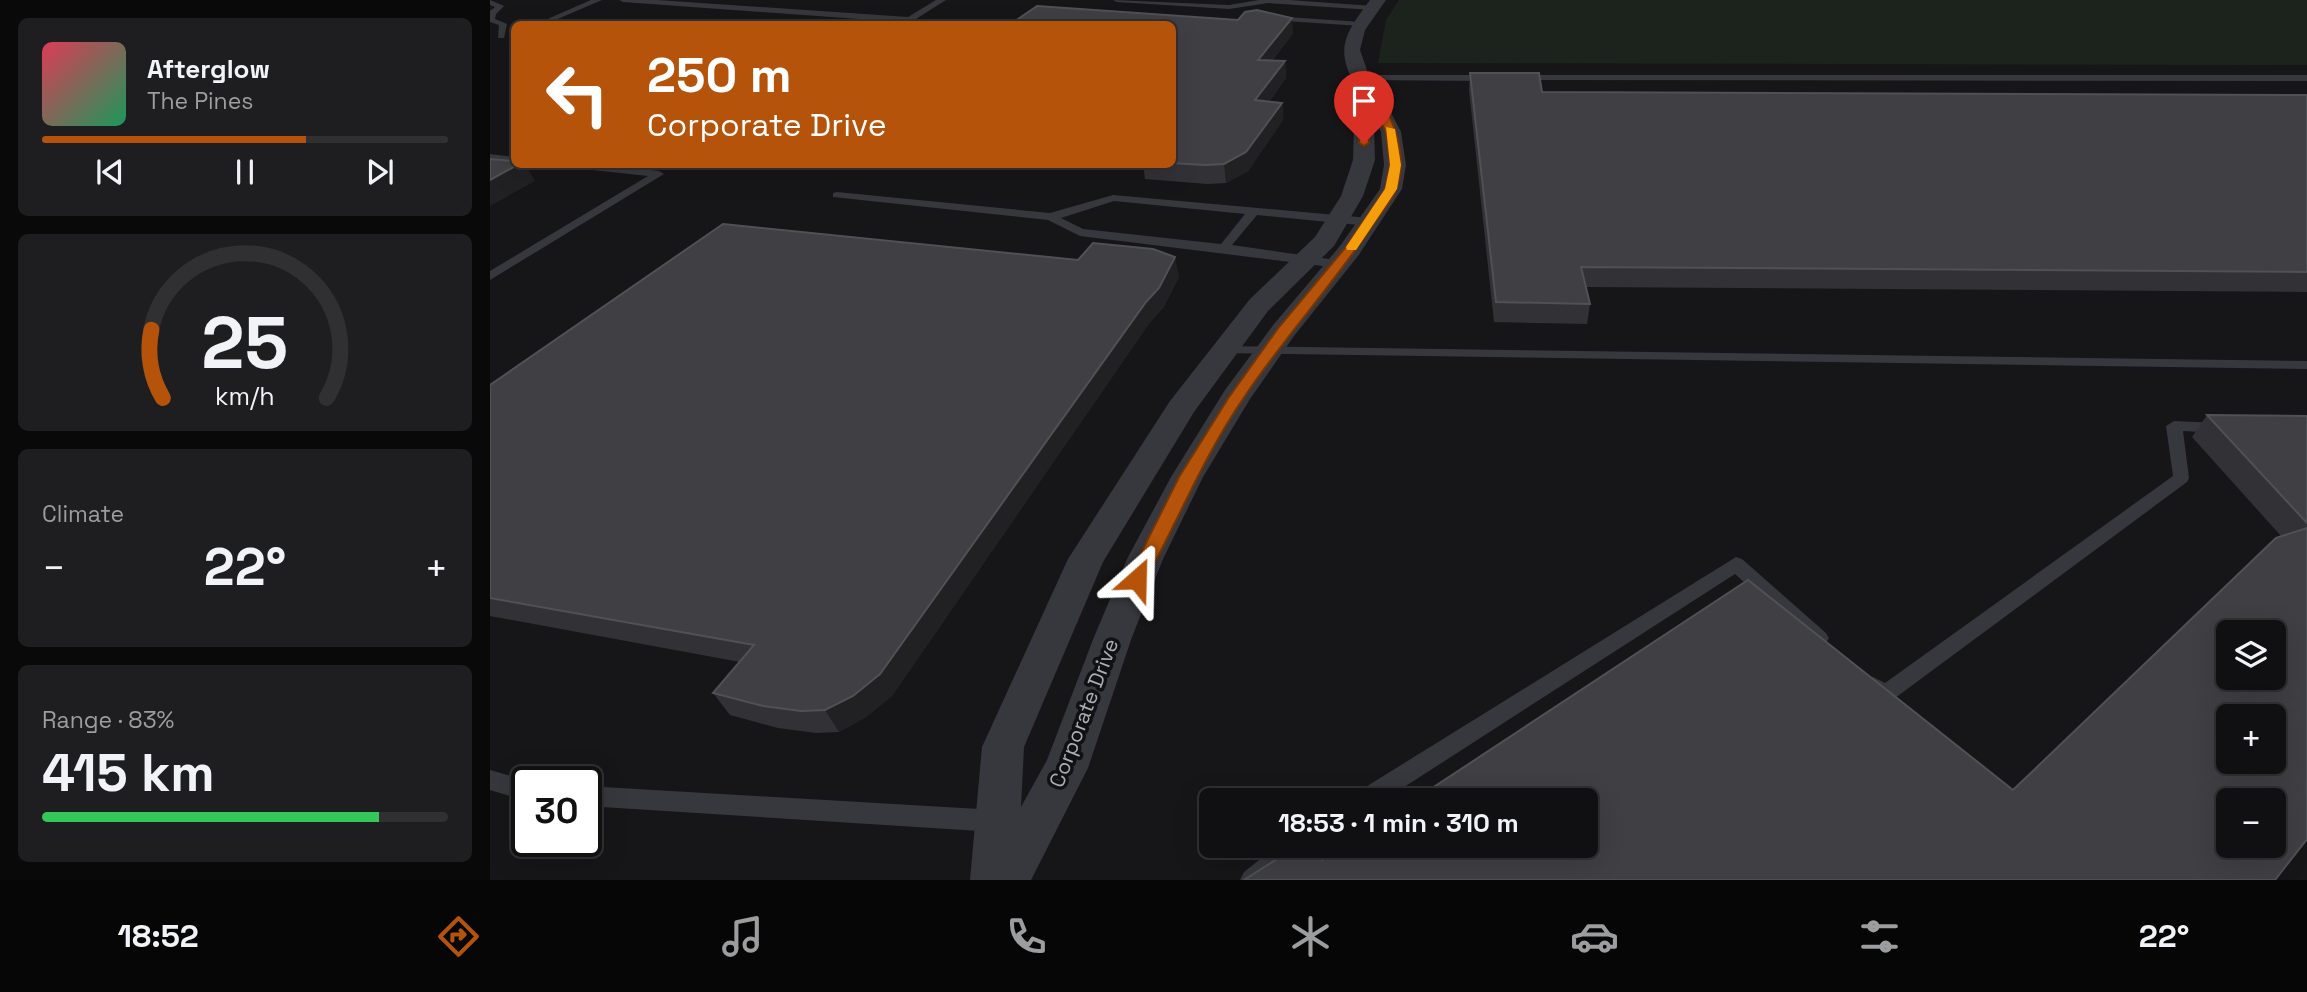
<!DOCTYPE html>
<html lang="en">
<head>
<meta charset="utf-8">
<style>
	:root { --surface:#101012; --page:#1e1e20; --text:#f1f3f6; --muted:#9c9d9f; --line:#303032; --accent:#b45309 }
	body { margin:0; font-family:"Space Grotesk",sans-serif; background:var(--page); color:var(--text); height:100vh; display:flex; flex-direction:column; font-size:26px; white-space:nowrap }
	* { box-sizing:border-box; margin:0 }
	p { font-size:23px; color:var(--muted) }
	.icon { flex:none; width:38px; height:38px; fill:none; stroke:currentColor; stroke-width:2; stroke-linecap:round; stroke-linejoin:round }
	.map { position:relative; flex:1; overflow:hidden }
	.side { display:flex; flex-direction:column; gap:18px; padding:18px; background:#09090a; width:490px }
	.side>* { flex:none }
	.top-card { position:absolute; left:21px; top:21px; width:665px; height:147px; border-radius:10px; box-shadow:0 7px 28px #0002,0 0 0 2px var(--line); background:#b45309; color:#fff; overflow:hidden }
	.tools { position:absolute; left:1726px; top:620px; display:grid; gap:14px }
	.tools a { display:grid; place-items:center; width:70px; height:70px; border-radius:10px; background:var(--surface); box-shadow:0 7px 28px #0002,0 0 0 2px var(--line); font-size:35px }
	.speed { position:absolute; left:21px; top:766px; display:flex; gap:14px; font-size:35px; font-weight:700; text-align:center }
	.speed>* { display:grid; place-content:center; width:91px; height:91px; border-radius:50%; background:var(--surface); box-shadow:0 7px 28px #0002,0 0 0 2px var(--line); line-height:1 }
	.speed .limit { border:4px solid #111; border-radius:10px; background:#fff; color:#111 }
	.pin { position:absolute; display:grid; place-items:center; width:60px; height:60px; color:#fff; margin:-72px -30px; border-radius:50% 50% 50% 0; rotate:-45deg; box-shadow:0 0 7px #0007 }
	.pin .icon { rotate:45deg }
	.me { position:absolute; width:77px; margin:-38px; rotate:25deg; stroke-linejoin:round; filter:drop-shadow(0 0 5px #0008) }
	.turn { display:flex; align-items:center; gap:24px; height:147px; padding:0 21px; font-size:32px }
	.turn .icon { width:91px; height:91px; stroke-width:2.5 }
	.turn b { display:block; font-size:49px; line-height:60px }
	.big { font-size:52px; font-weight:700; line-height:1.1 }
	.side .card { flex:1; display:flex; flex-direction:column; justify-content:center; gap:10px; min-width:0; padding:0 24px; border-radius:10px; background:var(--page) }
	.side .dial { align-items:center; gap:0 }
	.dial svg { height:182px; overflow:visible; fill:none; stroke:var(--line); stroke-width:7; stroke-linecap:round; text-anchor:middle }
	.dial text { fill:var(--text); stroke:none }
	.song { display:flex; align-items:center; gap:21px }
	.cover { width:84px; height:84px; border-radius:10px; background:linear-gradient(135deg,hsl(350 70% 55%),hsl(150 70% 35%)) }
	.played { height:7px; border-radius:4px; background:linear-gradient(90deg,var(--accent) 65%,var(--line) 65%) }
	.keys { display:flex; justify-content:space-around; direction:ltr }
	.heat { display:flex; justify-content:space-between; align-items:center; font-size:38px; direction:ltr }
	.charge { height:10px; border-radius:5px; background:linear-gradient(90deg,#34c759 83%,var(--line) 0) }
	.trip { position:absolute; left:709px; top:788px; width:399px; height:70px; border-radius:10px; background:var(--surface); box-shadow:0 7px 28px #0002,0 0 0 2px var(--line); font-weight:700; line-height:70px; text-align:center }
	.menu { display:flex; height:112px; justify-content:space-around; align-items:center; background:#060607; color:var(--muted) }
	.menu .icon { width:49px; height:49px }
	.menu .current { color:var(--accent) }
	.menu b { font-size:32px; color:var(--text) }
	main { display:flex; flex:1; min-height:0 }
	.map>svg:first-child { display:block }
</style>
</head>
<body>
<main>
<section class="side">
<div class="card">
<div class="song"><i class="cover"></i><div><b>Afterglow</b><p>The Pines</p></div></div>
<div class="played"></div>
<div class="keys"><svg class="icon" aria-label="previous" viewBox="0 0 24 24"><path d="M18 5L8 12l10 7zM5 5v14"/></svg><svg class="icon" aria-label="pause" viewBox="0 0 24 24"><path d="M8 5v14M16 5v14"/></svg><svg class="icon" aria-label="next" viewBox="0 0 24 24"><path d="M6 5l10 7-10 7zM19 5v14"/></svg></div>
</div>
<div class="card dial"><svg viewBox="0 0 100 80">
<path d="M14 69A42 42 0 1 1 86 69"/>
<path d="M14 69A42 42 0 0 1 9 39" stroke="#b45309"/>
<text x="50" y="56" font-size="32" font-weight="700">25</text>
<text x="50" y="72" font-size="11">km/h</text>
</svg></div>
<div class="card"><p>Climate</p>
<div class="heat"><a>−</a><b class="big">22°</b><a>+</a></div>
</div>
<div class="card"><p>Range · 83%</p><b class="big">415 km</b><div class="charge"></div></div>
</section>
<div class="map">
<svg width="1817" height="880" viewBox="0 0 1817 880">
	<rect width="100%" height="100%" fill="#161618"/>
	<!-- green -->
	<path fill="#1c231d" d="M 909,0 L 1817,0 L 1817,65 L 888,63 L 896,20 Z"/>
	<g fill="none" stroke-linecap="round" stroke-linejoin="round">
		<!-- service -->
		<g fill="#37383d" fill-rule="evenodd">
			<path d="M 0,0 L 14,6 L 6,14 L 5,19 L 17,24 L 14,38 L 8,38 L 9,25 L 0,22 L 0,11 L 5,7 L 0,5 Z"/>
			<path d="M 101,0 L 112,0 L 56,24 L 46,24 Z"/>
			<path d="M 129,0 L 167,0 L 418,17 L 446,0 L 456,0 L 418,24 L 409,24 L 411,22 L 133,2 Z"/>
			<path d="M 623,0 L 739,5 L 769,0 L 799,0 L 883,6 L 887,8 L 883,10 L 778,3 L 739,9 L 627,2 Z"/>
			<path d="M 782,16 L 871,22 L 875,24 L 871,26 L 779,20 L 779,16 Z"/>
			<path d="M 870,75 L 1000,75 L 1005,78 L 1000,81 L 867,80 L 867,76 Z"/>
			<path d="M 1030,75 L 1817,75 L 1817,81 L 1027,80 L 1025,78 Z"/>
			<path d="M 0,154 L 24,157 L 24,163 L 0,160 Z"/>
			<path d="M 70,164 L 110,164 L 169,171 L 174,174 L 0,280 L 0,271 L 158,176 L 75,167 Z"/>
			<path d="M 347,192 L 560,213 L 623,195 L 879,218 L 885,222 L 879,226 L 767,215 L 742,245 L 853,261 L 855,264 L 849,268 L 590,236 L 558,220 L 343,197 L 343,193 ZM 624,201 L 755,214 L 731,244 L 593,229 L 571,218 Z"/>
			<path d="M 735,346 L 1817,361 L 1817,369 L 730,353 L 728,350 Z"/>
			<path d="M 1684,421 L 1731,423 L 1739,428 L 1731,433 L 1693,431 L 1699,478 L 1697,482 L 1401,701 C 1388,706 1379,696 1373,685 L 1376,679 L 1383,677 L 1395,683 L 1683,476 L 1676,426 Z"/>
			<path d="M 1246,557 L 1252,559 L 1336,633 L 1339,638 L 1336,643 L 1329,646 L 1322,643 L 1245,574 L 894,800 L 863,800 L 866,793 Z"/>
			<path d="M 0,770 L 41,782 L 37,782 L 37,801 L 0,790 Z"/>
			<path d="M 96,786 L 506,810 L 514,813 L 517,821 L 514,829 L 506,832 L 96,806 Z"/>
			<path d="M 788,845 L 818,845 L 815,853 L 781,880 L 750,880 L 754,872 Z"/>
		</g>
		<!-- minor -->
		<path fill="#37383d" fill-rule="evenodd" d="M 880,0 L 896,0 L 875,30 L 870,50 L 879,76 L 889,89 L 911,132 L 916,165 L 912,189 L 868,256 L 804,336 L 760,399 L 713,477 L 673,559 L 642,637 L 598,768 L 541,880 L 480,880 L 492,747 L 578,559 L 680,401 L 760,299 L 825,237 L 851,196 L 863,160 L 864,126 L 855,90 L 863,81 C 844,46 859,29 880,0 ZM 878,104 L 891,132 L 894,165 L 890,189 L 850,246 L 784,324 L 735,390 L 681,477 L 637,559 L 604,637 L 557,760 L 531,807 L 534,747 L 613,562 L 704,412 L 778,311 L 844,246 L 873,196 L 885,160 L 884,126 Z"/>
	</g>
	<!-- wall -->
	<g fill="#323236">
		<path d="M 748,20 L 803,33 L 782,61 L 795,61 L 796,78 L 779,102 L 792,103 L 793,120 L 758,171 L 736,183 L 717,184 L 655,179 L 653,164 L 682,164 L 682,24 Z"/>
		<path d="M 980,73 L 1052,92 L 1817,95 L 1817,292 L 1096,287 L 1100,304 L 1097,324 L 1004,322 L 979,90 Z"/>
		<path d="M 588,260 L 689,277 L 673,308 L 660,322 L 402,696 L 376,717 L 349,732 L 326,733 L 288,728 L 240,715 L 223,693 L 250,662 L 0,616 L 0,385 Z"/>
		<path d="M 1717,415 L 1817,416 L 1817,839 L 832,860 L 1523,790 L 1791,536 L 1702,437 Z"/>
	</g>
	<!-- shaded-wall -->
	<g fill="#212124">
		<path d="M 802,18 L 803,33 L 770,76 L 768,60 Z"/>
		<path d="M 795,61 L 796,78 L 767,118 L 765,100 Z"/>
		<path d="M 792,103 L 793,120 L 758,171 L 736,183 L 734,164 Z"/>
		<path d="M 29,164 L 35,164 L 45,181 L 0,206 L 0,180 Z"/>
		<path d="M 685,257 L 689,277 L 673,308 L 660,322 L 402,696 L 376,717 L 349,732 L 335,710 Z"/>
	</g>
	<!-- building -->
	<g fill="#3f3f44" stroke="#4f5156" stroke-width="2" fill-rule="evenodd">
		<path d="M 547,6 L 748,20 L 755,12 L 767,10 L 802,18 L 768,60 L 795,61 L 765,100 L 792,103 L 756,152 L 734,164 L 715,165 L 682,163 L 682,24 L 521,24 Z"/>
		<path d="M 980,73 L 1049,73 L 1052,92 L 1817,95 L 1817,272 L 1091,267 L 1100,304 L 1006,302 Z"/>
		<path d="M 0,159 L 24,161 L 24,164 L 29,164 L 0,180 Z"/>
		<path d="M 233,224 L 588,260 L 603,243 L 663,249 L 685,257 L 669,288 L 656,302 L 390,674 L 363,696 L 335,710 L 311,711 L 273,706 L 223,693 L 264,645 L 0,598 L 0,385 Z"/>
		<path d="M 1717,415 L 1817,416 L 1817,523 Z"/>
		<path d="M 1817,528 L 1817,839 L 1785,880 L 754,880 L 809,845 L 822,845 L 832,860 L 855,845 L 1096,845 L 1096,800 L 924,800 L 1258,580 L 1523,790 L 1786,538 ZM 1738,632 L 1783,632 L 1783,677 L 1738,677 ZM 1738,716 L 1783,716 L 1783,761 L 1738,761 ZM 1738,800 L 1783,800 L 1783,845 L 1738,845 Z"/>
	</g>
	<!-- route -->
	<path fill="#b45309" stroke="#753606" stroke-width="2" d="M 866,76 L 873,76 C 898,102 921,153 906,189 C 901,203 888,216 880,229 C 841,287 794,338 755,396 C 714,455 688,521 654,583 L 641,583 L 638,579 L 689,477 L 739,397 L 789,327 L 855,248 L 895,189 L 900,165 L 896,132 L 871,86 L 869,90 L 879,126 L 879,143 L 874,146 L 869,143 L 869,126 L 860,90 Z"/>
	<!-- slow -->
	<path fill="#f59e0b" d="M 896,127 L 905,129 L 911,165 L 907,189 L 866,250 L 857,250 L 856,247 L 895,189 L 900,165 Z"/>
	<g text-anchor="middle" stroke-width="7" stroke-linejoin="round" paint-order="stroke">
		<!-- street labels -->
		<g font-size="21" fill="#a8adb8" stroke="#111113">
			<text transform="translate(594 713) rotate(-69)" y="7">Corporate Drive</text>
		</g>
	</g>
</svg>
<div class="tools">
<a><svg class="icon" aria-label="layers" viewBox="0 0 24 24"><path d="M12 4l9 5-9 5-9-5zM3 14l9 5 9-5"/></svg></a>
<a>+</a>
<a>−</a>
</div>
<div class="speed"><div class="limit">30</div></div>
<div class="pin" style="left:874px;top:143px;background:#d93025"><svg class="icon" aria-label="arrive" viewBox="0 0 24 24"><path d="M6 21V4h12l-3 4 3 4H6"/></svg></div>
<svg class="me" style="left:647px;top:579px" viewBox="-20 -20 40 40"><path d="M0-17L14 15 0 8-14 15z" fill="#b45309" stroke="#fff" stroke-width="4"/></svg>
<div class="trip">18:53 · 1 min · 310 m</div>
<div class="top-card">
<div class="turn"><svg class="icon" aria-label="left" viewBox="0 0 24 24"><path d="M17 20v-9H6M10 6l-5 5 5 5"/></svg><div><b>250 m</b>Corporate Drive</div></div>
</div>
</div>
</main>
<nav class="menu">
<b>18:52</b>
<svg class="icon current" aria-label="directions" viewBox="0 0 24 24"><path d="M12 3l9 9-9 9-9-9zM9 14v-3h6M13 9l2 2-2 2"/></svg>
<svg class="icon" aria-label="music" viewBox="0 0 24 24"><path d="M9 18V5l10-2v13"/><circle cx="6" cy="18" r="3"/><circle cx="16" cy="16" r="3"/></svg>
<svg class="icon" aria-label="phone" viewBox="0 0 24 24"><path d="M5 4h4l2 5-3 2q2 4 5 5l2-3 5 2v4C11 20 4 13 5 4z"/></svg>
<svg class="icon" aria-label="climate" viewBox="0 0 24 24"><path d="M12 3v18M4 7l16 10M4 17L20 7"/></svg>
<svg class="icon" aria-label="car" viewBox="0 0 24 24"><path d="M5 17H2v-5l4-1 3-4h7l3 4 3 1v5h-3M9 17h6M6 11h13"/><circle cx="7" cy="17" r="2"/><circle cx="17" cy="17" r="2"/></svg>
<svg class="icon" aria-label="filters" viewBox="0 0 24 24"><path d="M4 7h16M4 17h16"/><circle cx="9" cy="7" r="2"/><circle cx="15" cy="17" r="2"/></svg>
<b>22°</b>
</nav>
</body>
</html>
